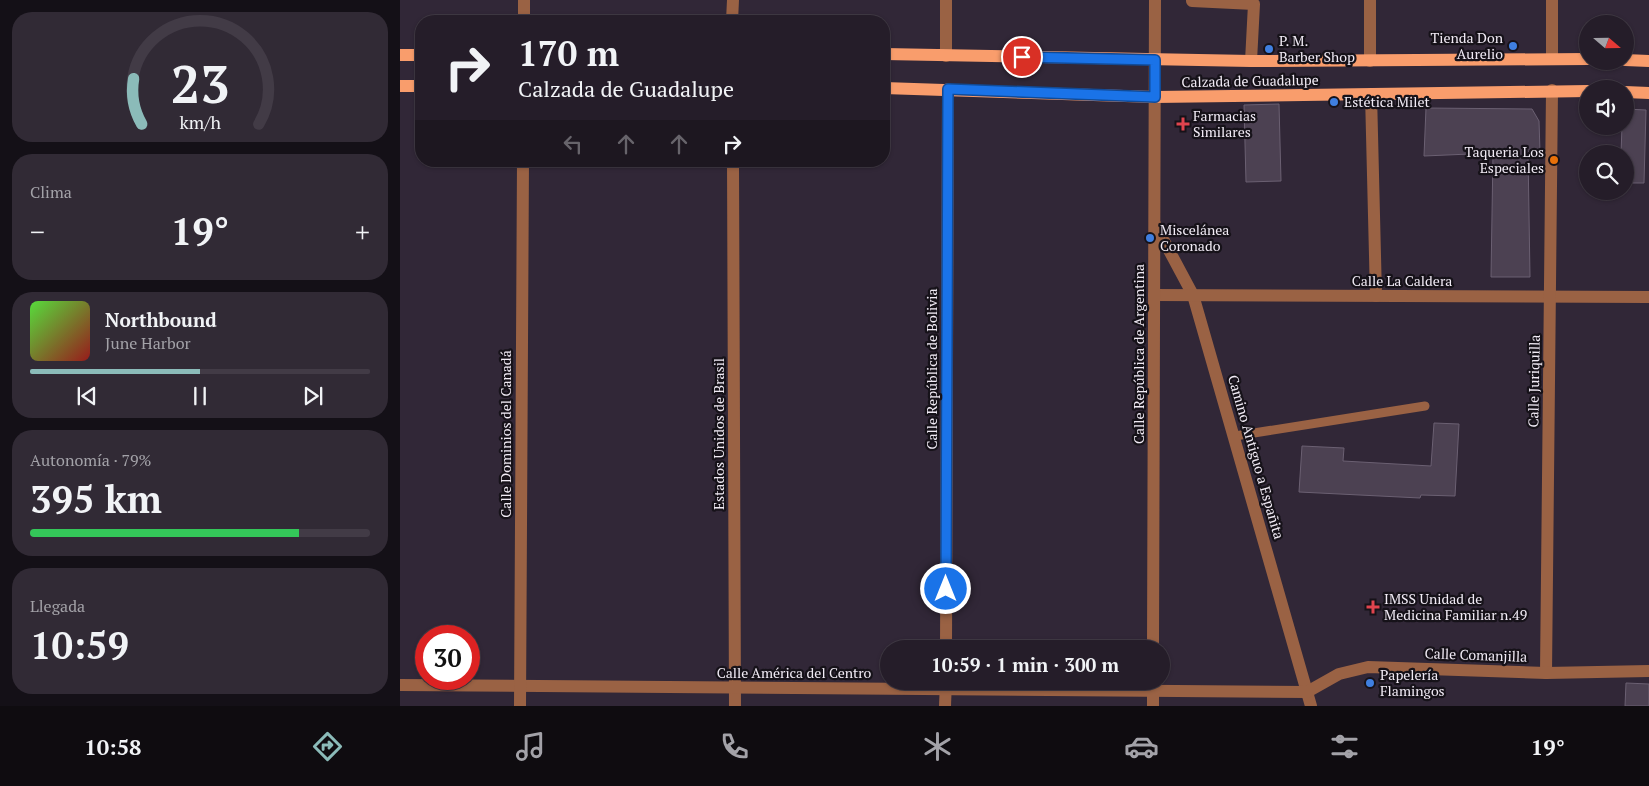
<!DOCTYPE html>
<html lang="es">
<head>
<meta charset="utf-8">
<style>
	:root { --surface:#251d29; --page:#312a35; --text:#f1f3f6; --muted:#a3a2a8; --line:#423b46; --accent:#8bbbb9 }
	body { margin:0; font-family:"PT Serif",serif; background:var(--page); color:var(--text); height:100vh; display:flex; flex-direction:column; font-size:19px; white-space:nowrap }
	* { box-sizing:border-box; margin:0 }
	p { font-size:16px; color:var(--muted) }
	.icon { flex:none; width:28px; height:28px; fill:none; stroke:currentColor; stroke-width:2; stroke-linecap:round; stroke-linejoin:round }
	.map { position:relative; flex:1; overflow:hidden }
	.panel { display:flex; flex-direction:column; gap:12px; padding:12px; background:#141017; width:400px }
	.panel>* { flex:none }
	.top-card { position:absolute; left:15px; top:15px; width:475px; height:152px; border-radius:20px; box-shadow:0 1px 4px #0004,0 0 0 1px var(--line); background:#251d29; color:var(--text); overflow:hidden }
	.needle { width:32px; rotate:110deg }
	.fabs { position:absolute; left:1179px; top:15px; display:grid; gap:10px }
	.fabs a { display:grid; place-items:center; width:55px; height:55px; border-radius:50%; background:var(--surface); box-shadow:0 1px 4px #0004,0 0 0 1px var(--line); font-size:25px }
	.speed { position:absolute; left:15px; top:625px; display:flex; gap:10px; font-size:25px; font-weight:700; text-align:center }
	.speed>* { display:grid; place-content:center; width:65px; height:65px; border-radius:50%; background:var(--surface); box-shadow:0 1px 4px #0004,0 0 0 1px var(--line); line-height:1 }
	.speed .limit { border:8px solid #d22; background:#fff; color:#111 }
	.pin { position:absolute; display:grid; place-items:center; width:42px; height:42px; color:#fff; margin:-21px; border:2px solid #fff; border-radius:50%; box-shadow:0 1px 5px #0007 }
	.me { position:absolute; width:55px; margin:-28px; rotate:0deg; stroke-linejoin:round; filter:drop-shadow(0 0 4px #0008) }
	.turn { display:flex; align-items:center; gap:18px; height:105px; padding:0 20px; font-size:22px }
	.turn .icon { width:65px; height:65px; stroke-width:2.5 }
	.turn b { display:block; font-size:35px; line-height:42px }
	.lanes { display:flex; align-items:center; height:48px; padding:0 20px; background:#0003; justify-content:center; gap:25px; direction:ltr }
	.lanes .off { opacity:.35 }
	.big { font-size:38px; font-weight:700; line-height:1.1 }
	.panel .tile { flex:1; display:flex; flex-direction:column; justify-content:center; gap:8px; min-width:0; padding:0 18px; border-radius:20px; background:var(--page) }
	.panel .dial { align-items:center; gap:0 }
	.dial svg { height:130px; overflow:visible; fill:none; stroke:var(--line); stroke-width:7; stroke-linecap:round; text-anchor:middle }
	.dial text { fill:var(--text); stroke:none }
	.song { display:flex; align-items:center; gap:15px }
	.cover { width:60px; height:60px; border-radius:8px; background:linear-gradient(135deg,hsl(110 70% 55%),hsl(0 70% 35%)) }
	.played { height:5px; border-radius:2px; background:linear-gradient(90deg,var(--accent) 50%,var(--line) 50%) }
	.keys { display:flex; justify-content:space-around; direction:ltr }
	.heat { display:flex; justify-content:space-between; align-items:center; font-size:28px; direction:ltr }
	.charge { height:8px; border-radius:4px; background:linear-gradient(90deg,#34c759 79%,var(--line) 0) }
	.trip { position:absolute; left:480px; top:640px; width:290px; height:50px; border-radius:25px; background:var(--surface); box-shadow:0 1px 4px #0004,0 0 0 1px var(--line); font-weight:700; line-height:50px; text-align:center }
	.tabs { display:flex; height:80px; justify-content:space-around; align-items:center; background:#0f0c10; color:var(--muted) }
	.tabs .icon { width:35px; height:35px }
	.tabs .selected { color:var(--accent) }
	.tabs b { font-size:22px; color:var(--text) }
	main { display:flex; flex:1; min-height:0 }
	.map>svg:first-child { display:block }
</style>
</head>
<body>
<main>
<section class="panel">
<div class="tile dial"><svg viewBox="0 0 100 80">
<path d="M14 69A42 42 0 1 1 86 69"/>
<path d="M14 69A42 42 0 0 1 9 41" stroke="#8bbbb9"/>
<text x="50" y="56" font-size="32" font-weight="700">23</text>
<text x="50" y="72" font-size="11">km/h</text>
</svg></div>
<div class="tile"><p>Clima</p>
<div class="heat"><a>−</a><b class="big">19°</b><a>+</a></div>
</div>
<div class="tile">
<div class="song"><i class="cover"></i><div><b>Northbound</b><p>June Harbor</p></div></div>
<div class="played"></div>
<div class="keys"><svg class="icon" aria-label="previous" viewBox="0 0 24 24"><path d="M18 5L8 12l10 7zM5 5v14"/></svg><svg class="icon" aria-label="pause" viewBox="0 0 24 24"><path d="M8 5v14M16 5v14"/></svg><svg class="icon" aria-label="next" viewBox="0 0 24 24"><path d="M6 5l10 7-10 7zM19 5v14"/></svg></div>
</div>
<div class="tile"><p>Autonomía · 79%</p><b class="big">395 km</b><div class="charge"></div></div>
<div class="tile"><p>Llegada</p><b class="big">10:59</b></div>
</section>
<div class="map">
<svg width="1249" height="706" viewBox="0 0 1249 706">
	<rect width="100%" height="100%" fill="#312737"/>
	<!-- building -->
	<g fill="#4c4152" stroke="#6b6072">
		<path d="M 879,104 L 881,181 L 846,182 L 844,105 Z"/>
		<path d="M 1026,108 L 1132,109 L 1139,121 L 1140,152 L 1128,152 L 1130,277 L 1091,277 L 1093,153 L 1024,156 Z"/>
		<path d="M 1225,109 L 1246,110 L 1244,183 L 1225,183 L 1225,154 L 1221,154 L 1222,126 L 1225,126 Z"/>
		<path d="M 1034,423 L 1059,424 L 1055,496 L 1021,495 L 1020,498 L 899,492 L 902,446 L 944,448 L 943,461 L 1031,466 Z"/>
		<path d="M 1226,683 L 1249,684 L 1249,706 L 1225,706 Z"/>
	</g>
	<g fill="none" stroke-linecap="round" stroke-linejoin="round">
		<!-- service -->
		<path stroke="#9a6244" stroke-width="9" d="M 835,436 L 1025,406"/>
		<!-- pedestrian -->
		<path stroke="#9a6244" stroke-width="12" d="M 792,1 L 854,4 L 851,61"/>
		<!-- minor -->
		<g stroke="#9a6244" stroke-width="12">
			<path d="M 124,21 L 124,0"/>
			<path d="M 332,21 L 333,0"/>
			<path d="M 546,56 L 546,0"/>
			<path d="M 1152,57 L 1152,0"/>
			<path d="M 970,61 L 970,0"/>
			<path d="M 971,94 L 976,296"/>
			<path d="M 333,161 L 335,706"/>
			<path d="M 755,224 L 793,295 L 911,706"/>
			<path d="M 754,295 L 1249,297"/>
			<path d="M 546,649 L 548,89"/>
			<path d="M 753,649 L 755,0"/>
			<path d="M 1146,673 L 1152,90"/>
			<path d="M 0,685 L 907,692 L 939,674 L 968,667 L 1146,673 L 1249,671"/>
			<path d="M 120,706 L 123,161"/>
			<path d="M 545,706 L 546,681"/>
			<path d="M 753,706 L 753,681"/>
		</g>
		<!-- primary -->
		<g stroke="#f99d6c" stroke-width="12">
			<path d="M 484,54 L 851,61 L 1188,59"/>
			<path d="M 0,55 L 21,55"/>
			<path d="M 1225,60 L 1249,61"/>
			<path d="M 0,86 L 21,86"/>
			<path d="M 484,88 L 755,97 L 1188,91"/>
			<path d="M 1225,92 L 1249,93"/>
		</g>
	</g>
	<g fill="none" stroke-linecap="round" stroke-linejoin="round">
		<!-- route casing -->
		<g stroke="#114b97" stroke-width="12">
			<path id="route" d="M 546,589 L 548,89 L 755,97 L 755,60 L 622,57"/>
		</g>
		<!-- route -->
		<use href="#route" stroke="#1a73e8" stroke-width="9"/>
	</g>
	<!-- markers -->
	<g fill="#3f7fe0" stroke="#161219" stroke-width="2">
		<circle cx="1113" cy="46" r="5"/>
		<circle cx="869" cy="49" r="5"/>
		<circle cx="934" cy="102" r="5"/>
		<circle cx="750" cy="238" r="5"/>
		<circle cx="970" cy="683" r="5"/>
	</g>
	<g fill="#e0444e" stroke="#161219" stroke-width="2">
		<path d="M780.5 116.5h5v5h5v5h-5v5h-5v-5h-5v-5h5z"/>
		<path d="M970.5 599.5h5v5h5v5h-5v5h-5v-5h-5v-5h5z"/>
	</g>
	<circle fill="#e8710a" stroke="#161219" stroke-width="2" cx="1154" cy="160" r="5"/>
	<g text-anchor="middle" stroke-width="4.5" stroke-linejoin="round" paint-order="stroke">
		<!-- poi labels -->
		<g font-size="14" fill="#f1ebf5" stroke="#161219" text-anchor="start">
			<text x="1103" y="43" text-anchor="end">Tienda Don<tspan x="1103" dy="16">Aurelio</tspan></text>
			<text x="879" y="46">P. M.<tspan x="879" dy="16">Barber Shop</tspan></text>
			<text x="944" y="107">Estética Milet</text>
			<text x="793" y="121">Farmacias<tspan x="793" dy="16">Similares</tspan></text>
			<text x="1144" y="157" text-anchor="end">Taqueria Los<tspan x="1144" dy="16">Especiales</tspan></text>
			<text x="760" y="235">Miscelánea<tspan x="760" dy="16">Coronado</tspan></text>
			<text x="984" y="604">IMSS Unidad de<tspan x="984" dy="16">Medicina Familiar n.49</tspan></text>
			<text x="980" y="680">Papelería<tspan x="980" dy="16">Flamingos</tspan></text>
		</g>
		<!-- street labels -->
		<g font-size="14" fill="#f1ebf5" stroke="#161219">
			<text transform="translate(850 81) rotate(-1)" y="5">Calzada de Guadalupe</text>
			<text x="1002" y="286">Calle La Caldera</text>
			<text transform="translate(739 354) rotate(-90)" y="5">Calle República de Argentina</text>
			<text transform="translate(532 369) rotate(-90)" y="5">Calle República de Bolivia</text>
			<text transform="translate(1134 381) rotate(-89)" y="5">Calle Juriquilla</text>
			<text transform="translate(106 434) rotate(-90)" y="5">Calle Dominios del Canadá</text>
			<text transform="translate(319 434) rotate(-90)" y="5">Estados Unidos de Brasil</text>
			<text transform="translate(856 457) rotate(74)" y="5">Camino Antiguo a Españita</text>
			<text transform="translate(1076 655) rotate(2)" y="5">Calle Comanjilla</text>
			<text x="394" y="678">Calle América del Centro</text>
		</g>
	</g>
</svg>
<div class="fabs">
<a><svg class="needle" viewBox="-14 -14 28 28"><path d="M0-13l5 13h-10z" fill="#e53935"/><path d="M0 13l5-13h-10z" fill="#a3a2a8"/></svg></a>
<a><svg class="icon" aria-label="sound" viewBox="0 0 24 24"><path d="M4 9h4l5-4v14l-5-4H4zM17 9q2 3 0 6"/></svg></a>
<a><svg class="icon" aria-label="search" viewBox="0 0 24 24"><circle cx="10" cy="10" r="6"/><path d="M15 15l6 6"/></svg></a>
</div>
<div class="speed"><div class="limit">30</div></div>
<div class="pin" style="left:622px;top:57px;background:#d93025"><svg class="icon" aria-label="arrive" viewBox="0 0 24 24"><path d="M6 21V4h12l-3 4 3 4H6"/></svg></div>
<svg class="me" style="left:546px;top:589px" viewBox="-20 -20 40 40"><circle r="17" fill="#1a73e8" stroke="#fff" stroke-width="3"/><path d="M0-11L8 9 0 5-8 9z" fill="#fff"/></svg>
<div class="trip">10:59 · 1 min · 300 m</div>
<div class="top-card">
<div class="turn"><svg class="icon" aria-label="right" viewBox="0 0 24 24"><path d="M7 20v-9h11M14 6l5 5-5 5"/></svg><div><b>170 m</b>Calzada de Guadalupe</div></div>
<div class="lanes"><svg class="icon off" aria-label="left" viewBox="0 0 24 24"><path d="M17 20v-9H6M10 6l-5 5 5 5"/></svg><svg class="icon off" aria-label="ahead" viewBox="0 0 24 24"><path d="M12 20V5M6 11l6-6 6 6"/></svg><svg class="icon off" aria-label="ahead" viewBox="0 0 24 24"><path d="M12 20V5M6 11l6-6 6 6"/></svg><svg class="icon" aria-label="right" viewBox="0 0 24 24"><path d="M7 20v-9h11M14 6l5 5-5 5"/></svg></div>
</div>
</div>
</main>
<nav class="tabs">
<b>10:58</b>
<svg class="icon selected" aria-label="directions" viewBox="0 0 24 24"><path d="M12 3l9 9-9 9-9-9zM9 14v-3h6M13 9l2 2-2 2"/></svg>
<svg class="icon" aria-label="music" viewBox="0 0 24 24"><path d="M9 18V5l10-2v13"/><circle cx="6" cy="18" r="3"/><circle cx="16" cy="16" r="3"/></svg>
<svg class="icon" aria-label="phone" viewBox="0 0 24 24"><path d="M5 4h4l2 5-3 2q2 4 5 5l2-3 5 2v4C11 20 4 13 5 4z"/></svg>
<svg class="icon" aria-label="climate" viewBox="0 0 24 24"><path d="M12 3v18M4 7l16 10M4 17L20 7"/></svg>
<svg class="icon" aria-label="car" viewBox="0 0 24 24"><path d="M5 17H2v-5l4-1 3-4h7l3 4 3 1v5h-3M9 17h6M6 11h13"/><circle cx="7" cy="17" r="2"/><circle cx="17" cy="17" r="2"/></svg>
<svg class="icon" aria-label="filters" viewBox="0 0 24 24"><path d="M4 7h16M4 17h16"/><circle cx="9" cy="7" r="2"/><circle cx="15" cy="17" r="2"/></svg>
<b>19°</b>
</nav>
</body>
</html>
